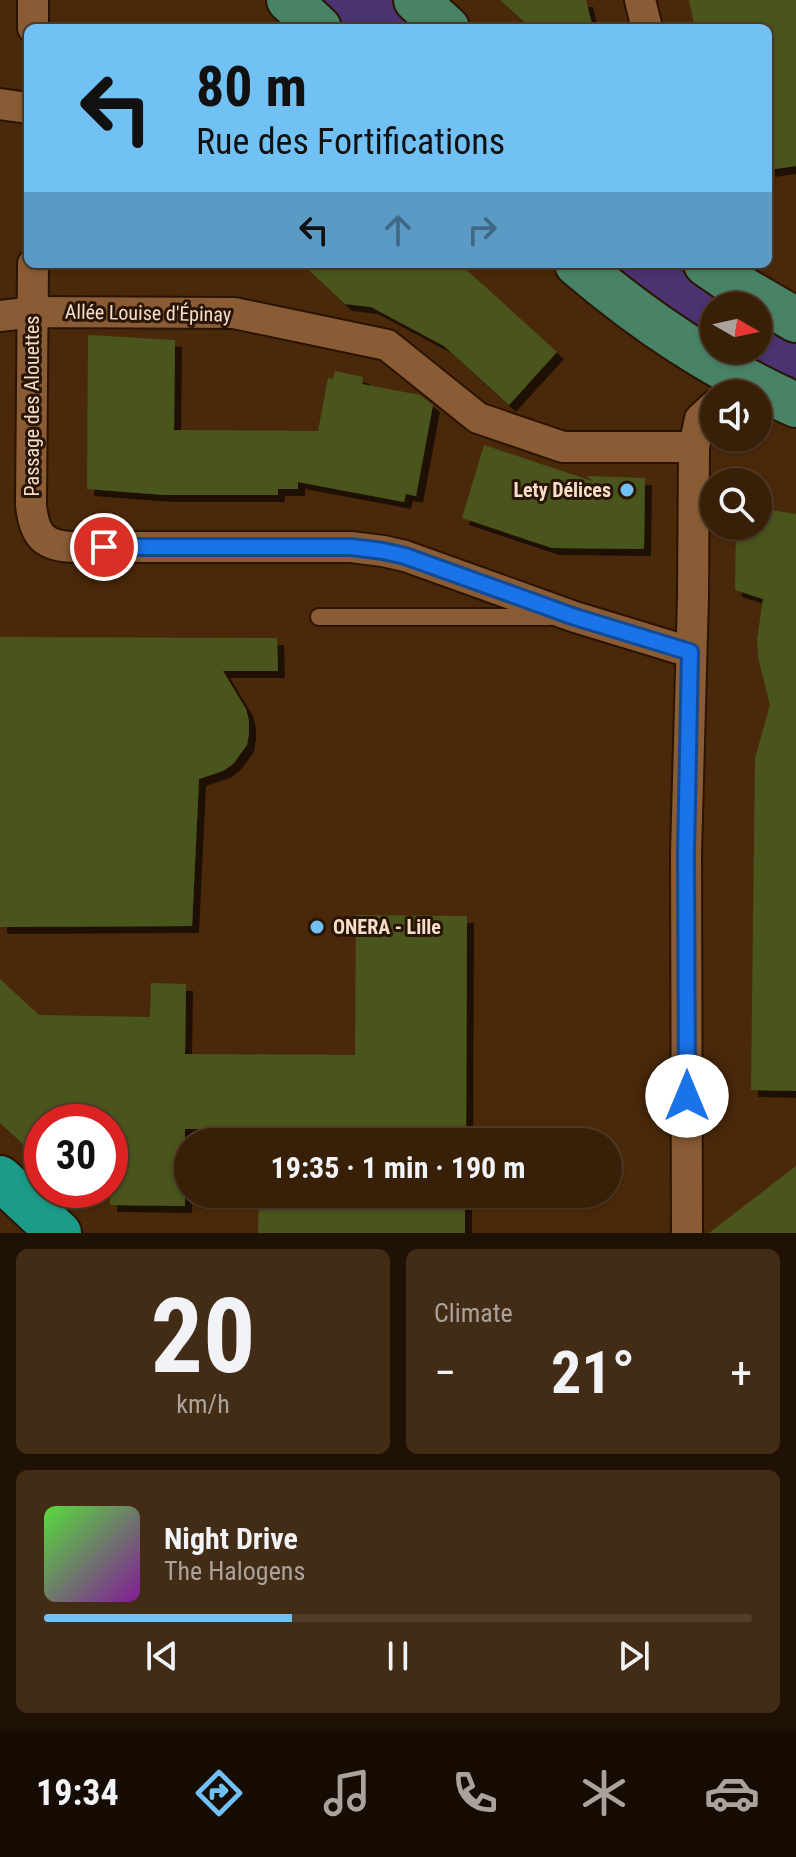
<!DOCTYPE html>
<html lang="en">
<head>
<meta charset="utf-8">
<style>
	:root { --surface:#381f08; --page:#432c16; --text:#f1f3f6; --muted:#aba29c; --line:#523d29; --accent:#72c1f5 }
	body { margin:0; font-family:"Roboto Condensed",sans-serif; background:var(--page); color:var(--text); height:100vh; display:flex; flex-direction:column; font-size:30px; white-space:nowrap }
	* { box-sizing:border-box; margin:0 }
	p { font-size:26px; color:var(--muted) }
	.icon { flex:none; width:44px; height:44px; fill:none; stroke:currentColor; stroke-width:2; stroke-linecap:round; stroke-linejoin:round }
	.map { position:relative; height:1233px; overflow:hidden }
	.panel { display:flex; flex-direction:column; gap:16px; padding:16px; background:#1f1104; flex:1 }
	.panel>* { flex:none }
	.hud { position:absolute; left:24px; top:24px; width:748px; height:244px; border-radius:12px; box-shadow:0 2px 6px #0004,0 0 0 2px var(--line); background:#72c1f5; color:#111; overflow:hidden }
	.needle { width:52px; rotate:99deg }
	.controls { position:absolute; left:700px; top:292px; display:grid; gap:16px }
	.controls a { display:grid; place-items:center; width:72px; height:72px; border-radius:50%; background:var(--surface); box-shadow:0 2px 6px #0004,0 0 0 2px var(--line); font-size:40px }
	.speed { position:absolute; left:24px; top:1104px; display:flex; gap:16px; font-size:40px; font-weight:700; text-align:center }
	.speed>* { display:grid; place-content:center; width:104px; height:104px; border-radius:50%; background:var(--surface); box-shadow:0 2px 6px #0004,0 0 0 2px var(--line); line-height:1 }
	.speed .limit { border:12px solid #d22; background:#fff; color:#111 }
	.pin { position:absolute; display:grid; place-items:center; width:68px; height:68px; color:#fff; margin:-34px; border:4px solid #fff; border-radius:50%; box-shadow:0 2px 8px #0007 }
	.me { position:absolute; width:88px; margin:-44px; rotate:0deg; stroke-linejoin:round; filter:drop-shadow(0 0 6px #0008) }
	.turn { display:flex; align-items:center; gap:28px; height:168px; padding:0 40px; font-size:36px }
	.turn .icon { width:104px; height:104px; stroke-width:2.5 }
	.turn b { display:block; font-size:56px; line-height:68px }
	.lanes { display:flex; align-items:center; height:76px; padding:0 40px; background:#0003; justify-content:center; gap:40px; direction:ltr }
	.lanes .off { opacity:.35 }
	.big { font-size:60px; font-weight:700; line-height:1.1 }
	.panel .card { flex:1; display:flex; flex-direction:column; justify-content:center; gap:12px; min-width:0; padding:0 28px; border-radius:12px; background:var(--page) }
	.panel .dial { align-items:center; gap:0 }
	.dial b { font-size:104px; line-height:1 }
	.song { display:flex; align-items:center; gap:24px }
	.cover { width:96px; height:96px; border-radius:12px; background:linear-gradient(135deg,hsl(110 70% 55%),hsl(290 70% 35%)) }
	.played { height:8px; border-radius:4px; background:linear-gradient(90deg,var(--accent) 35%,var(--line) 35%) }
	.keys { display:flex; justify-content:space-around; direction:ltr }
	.heat { display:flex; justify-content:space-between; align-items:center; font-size:44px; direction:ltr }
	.panel .tiles { flex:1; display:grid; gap:16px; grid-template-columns:1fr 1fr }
	.card:last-child { grid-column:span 2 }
	.trip { position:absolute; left:174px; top:1128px; width:448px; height:80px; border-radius:40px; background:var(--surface); box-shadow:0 2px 6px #0004,0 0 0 2px var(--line); font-weight:700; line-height:80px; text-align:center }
	.tab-bar { display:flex; height:128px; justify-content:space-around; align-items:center; background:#160c03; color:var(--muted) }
	.tab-bar .icon { width:56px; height:56px }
	.tab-bar .on { color:var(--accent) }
	.tab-bar b { font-size:36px; color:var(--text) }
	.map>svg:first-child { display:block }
</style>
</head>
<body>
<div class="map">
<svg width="796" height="1233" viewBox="0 0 796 1233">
	<defs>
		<filter id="shadow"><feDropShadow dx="7" dy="7" stdDeviation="0" flood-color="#0009"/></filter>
	</defs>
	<rect width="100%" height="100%" fill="#4a290a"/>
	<!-- green -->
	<g fill="#4b3271">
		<path d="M 307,0 L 401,0 L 431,28 L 338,28 Z"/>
		<path d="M 617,264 L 690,264 L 747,306 L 714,306 L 714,341 L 607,274 Z"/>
		<path d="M 758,313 L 796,338 L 796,383 L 729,350 L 758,350 Z"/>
	</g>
	<!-- building -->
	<g fill="#4a551d" filter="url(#shadow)">
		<path d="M 500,0 L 586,0 L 593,28 L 531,28 Z"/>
		<path d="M 689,0 L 796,0 L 796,166 L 768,170 L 768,28 L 695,28 Z"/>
		<path d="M 302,264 L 460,264 L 557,352 L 509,405 L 444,346 L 371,307 L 345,304 Z"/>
		<path d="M 88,335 L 175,340 L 174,430 L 318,431 L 328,378 L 333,379 L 335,371 L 363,377 L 362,384 L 420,395 L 433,405 L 416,496 L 406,494 L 404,502 L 298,482 L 298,489 L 278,489 L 278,495 L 165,495 L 87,489 Z"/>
		<path d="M 484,445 L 592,481 L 587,476 L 645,478 L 644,549 L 552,548 L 462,518 Z"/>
		<path d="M 758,508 L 796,514 L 796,1091 L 751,1090 L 755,758 L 770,705 L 758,657 L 757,640 L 763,599 L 735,590 L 736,526 L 758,526 Z"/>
		<path d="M 0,637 L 277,638 L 278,671 L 223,671 L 246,709 L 249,721 L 249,733 L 247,745 L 233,764 L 223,771 L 199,779 L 192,926 L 0,927 Z"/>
		<path d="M 356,915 L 467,916 L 466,1142 L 259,1142 L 259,1129 L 185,1129 L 185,1206 L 110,1205 L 110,1122 L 42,1122 L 42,1162 L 0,1123 L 0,979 L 39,1015 L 150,1017 L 151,983 L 186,984 L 185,1054 L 355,1055 Z"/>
		<path d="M 796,1166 L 796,1233 L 709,1233 Z"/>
		<path d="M 259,1194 L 465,1194 L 465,1233 L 258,1233 Z"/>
	</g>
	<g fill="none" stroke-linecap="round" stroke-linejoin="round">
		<!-- lane casing -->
		<g stroke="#2a1401" stroke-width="20">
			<path id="lane" d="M 319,617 L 549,617"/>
		</g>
		<!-- street casing -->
		<g stroke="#2a1401" stroke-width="34">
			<g id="street">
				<path d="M 640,0 L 647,28"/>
				<path d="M 33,28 L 33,0"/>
				<path d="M 0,104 L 28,108"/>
				<path d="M 33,264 L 31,505 C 34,534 42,546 73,547 L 351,547 L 383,551 L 405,556 L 575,617 L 690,652"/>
				<path d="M 0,316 L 33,312 L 234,313 L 387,345 L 478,418 L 563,447 L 694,447"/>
				<path d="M 687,1233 L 686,853 L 693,597 L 694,447 L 700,419 L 714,406"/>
			</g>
		</g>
		<!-- primary casing -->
		<g stroke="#2a1401" stroke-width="48">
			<g id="primary">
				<path d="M 289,0 L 319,28"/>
				<path d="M 416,0 L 447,28"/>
				<path d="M 577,264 C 646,323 713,367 796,405"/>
				<path d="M 706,264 L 741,288 L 796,320"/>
			</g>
		</g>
		<!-- highway casing -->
		<g stroke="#2a1401" stroke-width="48">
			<path id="highway" d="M 0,1178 L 59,1233"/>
		</g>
		<!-- lane -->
		<use href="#lane" stroke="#8a5c35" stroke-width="16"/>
		<!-- street -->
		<use href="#street" stroke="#8a5c35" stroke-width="30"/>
		<!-- primary -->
		<use href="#primary" stroke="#488267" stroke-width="44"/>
		<!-- highway -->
		<use href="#highway" stroke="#1c9b88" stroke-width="44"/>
	</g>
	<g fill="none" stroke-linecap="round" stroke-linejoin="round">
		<!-- route casing -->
		<g stroke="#114b97" stroke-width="20">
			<path id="route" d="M 104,547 L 351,547 L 383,551 L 405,556 L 575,617 L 690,652 L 686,853 L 687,1096"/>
		</g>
		<!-- route -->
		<use href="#route" stroke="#1a73e8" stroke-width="14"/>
	</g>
	<!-- markers -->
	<g fill="#72c1f5" stroke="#281505" stroke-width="3">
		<circle cx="627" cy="490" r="8"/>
		<circle cx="317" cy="927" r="8"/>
	</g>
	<g text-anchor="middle" stroke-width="6" stroke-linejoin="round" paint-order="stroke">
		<!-- street labels -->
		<g font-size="20" fill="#f8ddc9" stroke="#281505">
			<text transform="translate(148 313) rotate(1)" y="7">Allée Louise d'Épinay</text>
			<text transform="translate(32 406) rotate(-90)" y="7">Passage des Alouettes</text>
		</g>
		<!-- poi labels -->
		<g font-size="20" font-weight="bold" fill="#f8ddc9" stroke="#281505" text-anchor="end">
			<text x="611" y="497">Lety Délices</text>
			<text x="333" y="934" text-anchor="start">ONERA - Lille</text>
		</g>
	</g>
</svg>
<div class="controls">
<a><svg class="needle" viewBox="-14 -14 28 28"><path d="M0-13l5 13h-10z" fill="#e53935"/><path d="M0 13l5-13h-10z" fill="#aba29c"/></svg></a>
<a><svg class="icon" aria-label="sound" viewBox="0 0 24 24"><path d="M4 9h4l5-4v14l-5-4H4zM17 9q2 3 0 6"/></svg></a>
<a><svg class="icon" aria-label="search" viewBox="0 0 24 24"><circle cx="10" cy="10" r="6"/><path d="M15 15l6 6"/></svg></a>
</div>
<div class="speed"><div class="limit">30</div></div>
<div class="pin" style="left:104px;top:547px;background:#d93025"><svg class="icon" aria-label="arrive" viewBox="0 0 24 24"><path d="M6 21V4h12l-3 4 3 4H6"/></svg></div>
<svg class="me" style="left:687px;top:1096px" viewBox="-20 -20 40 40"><circle r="19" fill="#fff"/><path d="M0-13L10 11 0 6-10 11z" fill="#1a73e8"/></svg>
<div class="trip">19:35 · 1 min · 190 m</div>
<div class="hud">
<div class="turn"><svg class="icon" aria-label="left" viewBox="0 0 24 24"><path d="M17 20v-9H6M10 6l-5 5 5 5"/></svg><div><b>80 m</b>Rue des Fortifications</div></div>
<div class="lanes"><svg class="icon" aria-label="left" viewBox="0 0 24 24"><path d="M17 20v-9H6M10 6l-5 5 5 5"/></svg><svg class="icon off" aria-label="ahead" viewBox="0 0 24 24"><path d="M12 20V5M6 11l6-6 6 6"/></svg><svg class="icon off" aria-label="right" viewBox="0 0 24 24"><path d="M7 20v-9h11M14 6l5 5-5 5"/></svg></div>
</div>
</div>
<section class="panel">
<div class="tiles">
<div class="card dial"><b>20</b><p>km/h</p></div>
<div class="card"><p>Climate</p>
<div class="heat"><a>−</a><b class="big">21°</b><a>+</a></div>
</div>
<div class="card">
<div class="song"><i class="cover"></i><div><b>Night Drive</b><p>The Halogens</p></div></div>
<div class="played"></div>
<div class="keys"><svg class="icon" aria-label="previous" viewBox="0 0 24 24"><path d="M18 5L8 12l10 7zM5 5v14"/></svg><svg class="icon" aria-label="pause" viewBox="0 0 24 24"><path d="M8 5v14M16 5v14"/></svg><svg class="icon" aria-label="next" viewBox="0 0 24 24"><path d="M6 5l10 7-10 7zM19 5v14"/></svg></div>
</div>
</div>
</section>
<nav class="tab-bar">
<b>19:34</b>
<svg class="icon on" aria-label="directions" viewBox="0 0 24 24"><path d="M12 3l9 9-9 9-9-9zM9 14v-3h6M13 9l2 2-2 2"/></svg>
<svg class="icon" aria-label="music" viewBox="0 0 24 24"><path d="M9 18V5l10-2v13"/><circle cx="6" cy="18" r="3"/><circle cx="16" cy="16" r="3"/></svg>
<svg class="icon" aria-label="phone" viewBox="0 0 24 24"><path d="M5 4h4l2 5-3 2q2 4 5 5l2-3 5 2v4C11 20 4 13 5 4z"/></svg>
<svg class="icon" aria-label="climate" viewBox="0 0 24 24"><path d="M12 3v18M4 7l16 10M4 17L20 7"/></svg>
<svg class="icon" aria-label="car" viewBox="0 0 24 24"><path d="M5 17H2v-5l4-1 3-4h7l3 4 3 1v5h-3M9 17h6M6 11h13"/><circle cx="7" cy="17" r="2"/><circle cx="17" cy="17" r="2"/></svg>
</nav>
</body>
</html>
